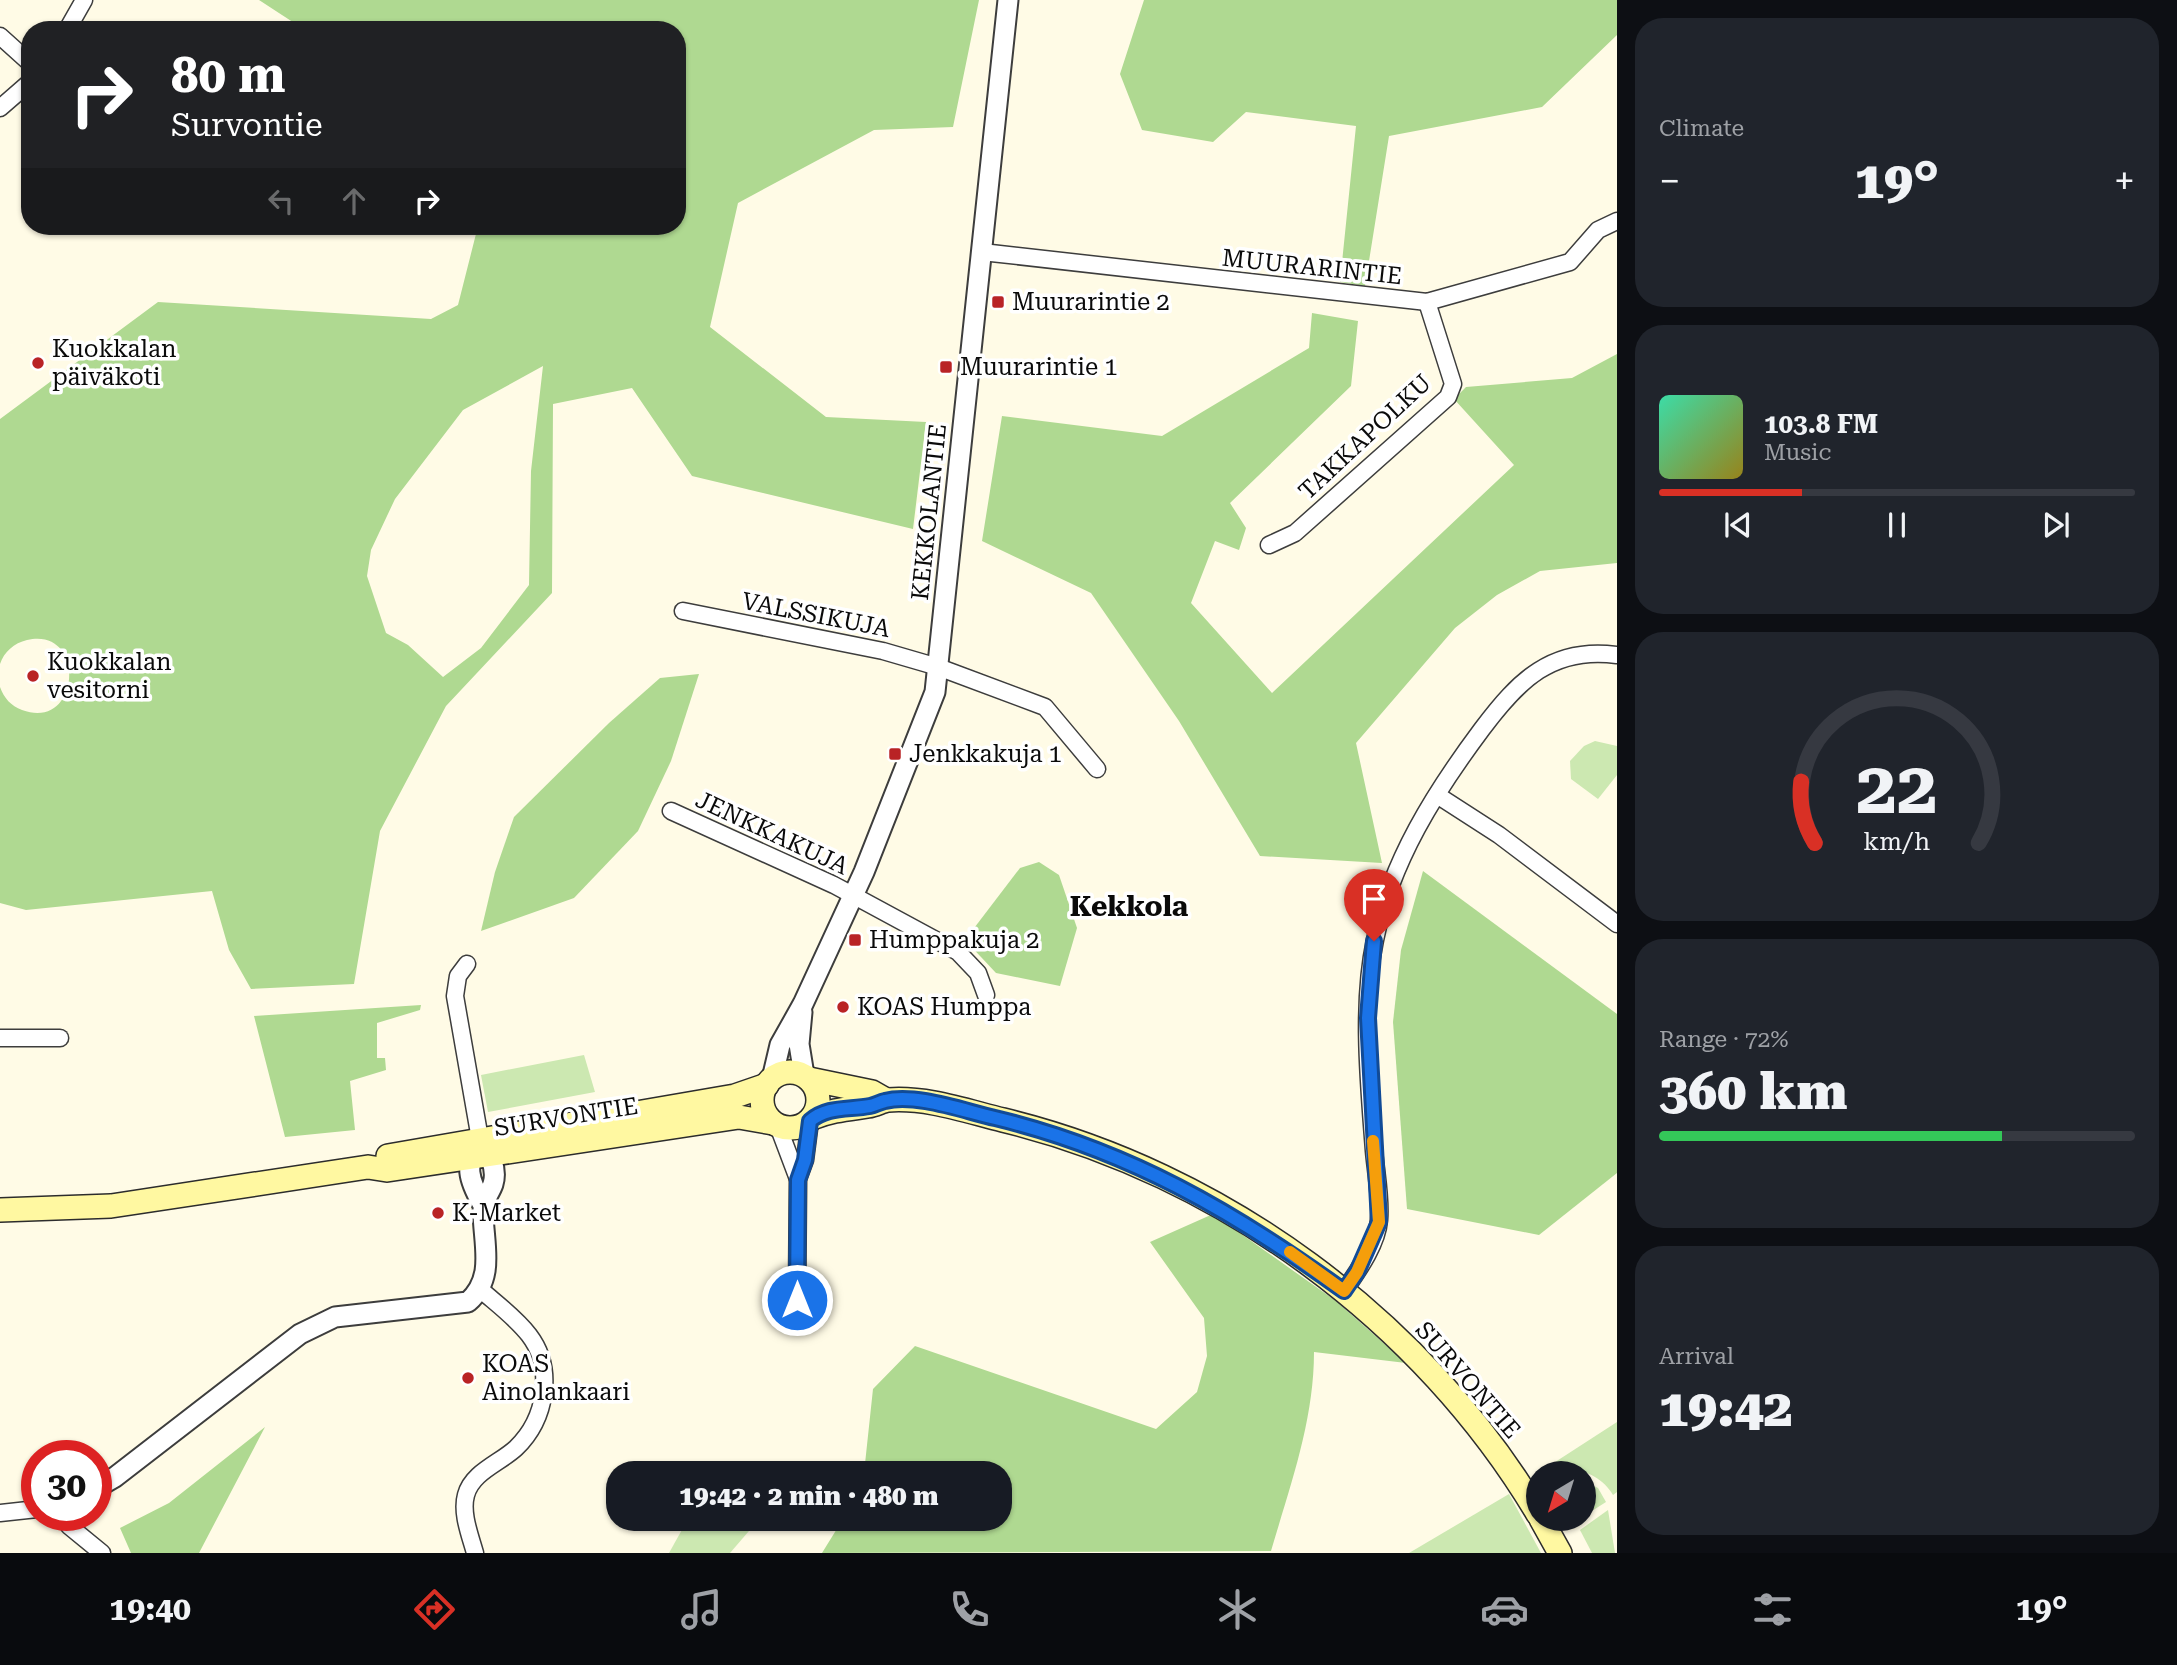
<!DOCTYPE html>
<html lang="en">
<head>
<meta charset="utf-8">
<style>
	:root { --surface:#171b24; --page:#20242c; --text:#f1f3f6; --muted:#9ea1a6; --line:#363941; --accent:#d93025 }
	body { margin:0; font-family:"Roboto Serif",serif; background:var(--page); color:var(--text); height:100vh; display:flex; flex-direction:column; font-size:26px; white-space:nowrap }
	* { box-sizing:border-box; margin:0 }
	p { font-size:23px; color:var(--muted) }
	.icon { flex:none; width:38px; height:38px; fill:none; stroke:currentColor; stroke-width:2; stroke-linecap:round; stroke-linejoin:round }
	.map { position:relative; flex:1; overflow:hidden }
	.panel { display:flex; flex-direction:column; gap:18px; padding:18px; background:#0d0f14; width:560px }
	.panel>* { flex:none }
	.banner { position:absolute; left:21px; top:21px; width:665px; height:214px; border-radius:28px; box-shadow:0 2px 5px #0004; background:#202124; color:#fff; overflow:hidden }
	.needle { width:46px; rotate:218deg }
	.buttons { position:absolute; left:1526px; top:1461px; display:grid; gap:14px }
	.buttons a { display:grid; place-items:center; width:70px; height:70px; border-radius:50%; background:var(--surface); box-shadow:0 2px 5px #0004; font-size:35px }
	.speed { position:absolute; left:21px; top:1440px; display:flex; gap:14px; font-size:35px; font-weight:700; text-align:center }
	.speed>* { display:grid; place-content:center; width:91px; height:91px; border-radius:50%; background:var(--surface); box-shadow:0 2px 5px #0004; line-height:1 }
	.speed .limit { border:10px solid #d22; background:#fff; color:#111 }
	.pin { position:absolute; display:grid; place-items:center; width:60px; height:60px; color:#fff; margin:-72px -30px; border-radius:50% 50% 50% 0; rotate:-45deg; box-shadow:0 0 7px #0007 }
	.pin .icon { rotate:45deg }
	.me { position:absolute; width:77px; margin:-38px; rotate:0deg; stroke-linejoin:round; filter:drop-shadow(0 0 5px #0008) }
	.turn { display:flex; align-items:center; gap:24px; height:147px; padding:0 35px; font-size:32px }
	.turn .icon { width:91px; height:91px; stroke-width:2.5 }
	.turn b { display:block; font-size:49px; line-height:60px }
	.lanes { display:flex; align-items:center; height:66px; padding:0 35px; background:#0003; justify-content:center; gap:35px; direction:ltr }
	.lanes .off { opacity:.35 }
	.big { font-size:52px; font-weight:800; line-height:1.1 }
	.panel .card { flex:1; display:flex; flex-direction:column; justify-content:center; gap:10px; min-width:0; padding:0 24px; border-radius:28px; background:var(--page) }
	.panel .dial { align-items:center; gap:0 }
	.dial svg { height:182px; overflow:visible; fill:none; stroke:var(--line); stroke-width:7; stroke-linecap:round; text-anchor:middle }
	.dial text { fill:var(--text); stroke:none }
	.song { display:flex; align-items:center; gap:21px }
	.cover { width:84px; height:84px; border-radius:10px; background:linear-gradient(135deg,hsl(160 70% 55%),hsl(50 70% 35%)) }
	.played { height:7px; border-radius:4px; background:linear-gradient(90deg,var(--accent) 30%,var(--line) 30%) }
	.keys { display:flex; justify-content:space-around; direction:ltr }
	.heat { display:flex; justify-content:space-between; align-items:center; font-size:38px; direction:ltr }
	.charge { height:10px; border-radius:5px; background:linear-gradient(90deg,#34c759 72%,var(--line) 0) }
	.trip { position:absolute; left:606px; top:1461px; width:406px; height:70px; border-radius:28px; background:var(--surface); box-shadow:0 2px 5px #0004; font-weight:800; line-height:70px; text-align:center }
	.tab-bar { display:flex; height:112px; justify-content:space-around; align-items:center; background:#090b0e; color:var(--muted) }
	.tab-bar .icon { width:49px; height:49px }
	.tab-bar .on { color:var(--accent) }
	.tab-bar b { font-size:32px; color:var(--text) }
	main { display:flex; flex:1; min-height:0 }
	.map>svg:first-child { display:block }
</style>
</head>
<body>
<main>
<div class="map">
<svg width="1617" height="1553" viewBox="0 0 1617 1553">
	<rect width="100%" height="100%" fill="#fffbe6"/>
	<!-- green -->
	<g fill="#cce8b1">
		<path d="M 1595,741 L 1617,746 L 1617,775 L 1598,799 L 1571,779 L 1570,761 L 1584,746 Z"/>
		<path d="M 584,1055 L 595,1092 L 488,1112 L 481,1075 Z"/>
		<path d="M 1617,1422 L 1617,1492 L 1613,1495 C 1602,1475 1574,1463 1552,1473 L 1549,1466 Z"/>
		<path d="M 1584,1481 L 1598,1488 L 1606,1502 L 1584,1516 Z"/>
		<path d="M 1509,1494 L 1541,1553 L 1409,1553 Z"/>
		<path d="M 1608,1510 L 1615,1553 L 1592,1553 L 1580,1530 Z"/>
		<path d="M 688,1519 L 751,1519 L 755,1524 L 730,1553 L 669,1553 Z"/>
	</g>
	<!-- forest -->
	<g fill="#afd991" fill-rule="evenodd">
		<path d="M 259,0 L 979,0 L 953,127 L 874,130 L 738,203 L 710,327 L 826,417 L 926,422 L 913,529 L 692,476 L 632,388 L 553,404 L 552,593 L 446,706 L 380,831 L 354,984 L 251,989 L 229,950 L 212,891 L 26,910 L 0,903 L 0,687 C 4,698 11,706 22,710 C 81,732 87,626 27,640 C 14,643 4,652 0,664 L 0,419 L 158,302 L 431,319 L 458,305 L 478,226 L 677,226 L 677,30 L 305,30 ZM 543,366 L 531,471 L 529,585 L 481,648 L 443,677 L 408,645 L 386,633 L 367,576 L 371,550 L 395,499 L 463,410 Z"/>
		<path d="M 1144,0 L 1617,0 L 1617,35 L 1542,107 L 1389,136 L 1365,286 L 1340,282 L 1356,126 L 1246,112 L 1213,142 L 1142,130 L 1120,74 Z"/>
		<path d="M 1312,313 L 1358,321 L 1351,386 L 1230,503 L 1246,528 L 1239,550 L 1215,541 L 1191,603 L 1272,693 L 1514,465 L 1454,399 L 1466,387 L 1572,378 L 1617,354 L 1617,563 L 1540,571 L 1497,595 L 1455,628 L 1356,743 L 1382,863 L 1260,856 L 1179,721 L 1091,593 L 982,541 L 1002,416 L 1162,436 L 1309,348 Z"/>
		<path d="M 699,674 L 671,761 L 638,831 L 574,898 L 481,931 L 495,872 L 514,817 L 609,723 L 660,678 Z"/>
		<path d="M 1039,862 L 1059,875 L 1077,928 L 1060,986 L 996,973 L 965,940 L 1020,868 Z"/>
		<path d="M 1423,871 L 1617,1014 L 1617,1173 L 1539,1235 L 1407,1209 L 1393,1022 L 1401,950 Z"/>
		<path d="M 421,1005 L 420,1010 L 377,1023 L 377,1058 L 385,1058 L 386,1070 L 350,1081 L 355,1130 L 285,1137 L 254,1016 Z"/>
		<path d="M 1213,1214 L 1336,1301 L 1406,1363 L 1314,1352 C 1314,1421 1290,1486 1271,1551 L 822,1553 L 843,1519 L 999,1519 L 999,1474 L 864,1473 L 873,1389 L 915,1346 L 1156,1429 L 1197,1392 L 1207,1356 L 1204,1318 L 1150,1242 Z"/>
		<path d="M 265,1427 L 199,1553 L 131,1553 L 120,1528 L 169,1503 Z"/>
	</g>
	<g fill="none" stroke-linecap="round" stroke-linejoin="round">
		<!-- minor casing -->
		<g stroke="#3d3d3d" stroke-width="19">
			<g id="minor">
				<path d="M 67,30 L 84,0"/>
				<path d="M 0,36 L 30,63"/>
				<path d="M 0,108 L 30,82"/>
				<path d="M 982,252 L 1427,302 L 1570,262 L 1598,230 L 1617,221"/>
				<path d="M 1269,545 L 1295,533 L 1448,397 L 1453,384 L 1427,302"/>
				<path d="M 683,611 L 883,651 L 938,667 L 1045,707 L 1097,769"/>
				<path d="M 1437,795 L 1499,835 L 1617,924"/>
				<path d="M 671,811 L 834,885 L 958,952 L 978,973 L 986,995"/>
				<path d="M 467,964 L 458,976 L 455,996 L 480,1139"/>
				<path d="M 0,1038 L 60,1038"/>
				<path d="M 778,1126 L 798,1179"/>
				<path d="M 1344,1291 C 1357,1272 1377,1245 1379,1220 C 1381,1198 1376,1174 1374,1151 C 1369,1085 1361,1005 1375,940 C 1391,861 1435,792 1482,729 C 1518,681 1552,646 1617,655"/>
				<path d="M 797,1300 L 798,1179 L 805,1160 L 810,1121"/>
				<path d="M 0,1513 L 37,1509"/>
				<path d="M 66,1516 L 69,1526 L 102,1553"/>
				<path d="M 475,1553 C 470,1535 461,1513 466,1495 C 472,1472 500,1463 516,1448 C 546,1419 555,1369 529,1335 C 516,1318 497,1304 481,1290"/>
			</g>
		</g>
		<!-- tertiary casing -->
		<g stroke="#3d3d3d" stroke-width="23">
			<g id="tertiary">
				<path d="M 802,1012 L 799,1044 L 804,1075"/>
				<path d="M 772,1079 L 780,1045 L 803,1004 L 864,872 L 935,692 L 1008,0"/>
				<path d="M 96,1488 L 115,1477 L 300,1334 L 335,1317 L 468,1302 C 496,1277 483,1244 483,1210 C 483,1200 490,1193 493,1184 C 498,1168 489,1152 480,1139 C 464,1166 468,1179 483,1205"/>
			</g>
		</g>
		<!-- secondary casing -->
		<g stroke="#2c2c2c" stroke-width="26">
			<g id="secondary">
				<circle cx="790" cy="1100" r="28"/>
				<path d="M 809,1079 L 872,1092 L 886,1100"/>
				<path d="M 812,1118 C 832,1110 848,1109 868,1106 C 875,1105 882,1101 888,1100 C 927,1097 966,1111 1003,1120 C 1222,1173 1423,1321 1538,1514"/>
				<path d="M 388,1156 L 735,1096 L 767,1085"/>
				<path d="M 0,1210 L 111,1206 L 368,1167 L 387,1170 L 739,1117 L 773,1123"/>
				<path d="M 1541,1519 L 1560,1553"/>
			</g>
		</g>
		<!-- minor -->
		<use href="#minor" stroke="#fff" stroke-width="16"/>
		<!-- tertiary -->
		<use href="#tertiary" stroke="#fff" stroke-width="19"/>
		<!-- secondary -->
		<use href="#secondary" stroke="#fff8a1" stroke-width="23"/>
	</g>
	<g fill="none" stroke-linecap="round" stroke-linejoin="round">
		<!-- route casing -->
		<g stroke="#114b97" stroke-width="18">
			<path id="route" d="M 797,1300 L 798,1180 L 805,1160 L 810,1121 C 827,1106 849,1110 870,1106 C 875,1105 880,1102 885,1101 C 915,1093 964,1111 995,1118 C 1128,1150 1233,1211 1344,1291 L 1357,1272 L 1379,1222 L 1368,1018 L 1374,941"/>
		</g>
		<!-- route -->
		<use href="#route" stroke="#1a73e8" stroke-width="12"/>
		<!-- slow -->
		<path stroke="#f59e0b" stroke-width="12" d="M 1290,1252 L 1344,1291 L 1357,1272 L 1379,1222 L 1373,1141"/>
	</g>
	<!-- markers -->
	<g fill="#b92325" stroke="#fff" stroke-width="2.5">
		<rect x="991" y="295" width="14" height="14" rx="3.5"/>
		<circle cx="38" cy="363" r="7"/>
		<rect x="939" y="360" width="14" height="14" rx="3.5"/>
		<circle cx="33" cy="676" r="7"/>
		<rect x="888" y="747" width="14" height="14" rx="3.5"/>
		<rect x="848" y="933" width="14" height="14" rx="3.5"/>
		<circle cx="843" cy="1007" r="7"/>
		<circle cx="438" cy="1213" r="7"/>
		<circle cx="468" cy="1378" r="7"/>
	</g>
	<g text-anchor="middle" stroke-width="7" stroke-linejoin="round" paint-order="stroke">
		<!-- street labels -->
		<g font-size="24" fill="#0a0a0a" stroke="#fff">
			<text transform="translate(1312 267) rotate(6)" y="8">MUURARINTIE</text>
			<text transform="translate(1365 437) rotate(-43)" y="8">TAKKAPOLKU</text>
			<text transform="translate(929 512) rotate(-84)" y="8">KEKKOLANTIE</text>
			<text transform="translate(816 615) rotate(11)" y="8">VALSSIKUJA</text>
			<text transform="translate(772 833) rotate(25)" y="8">JENKKAKUJA</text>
			<text transform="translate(566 1117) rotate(-9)" y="8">SURVONTIE</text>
			<text transform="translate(1468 1380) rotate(49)" y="8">SURVONTIE</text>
		</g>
		<!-- poi labels -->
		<g font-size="24" fill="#0a0a0a" stroke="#fff" text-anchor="start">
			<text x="1012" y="310">Muurarintie 2</text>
			<text x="52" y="357">Kuokkalan<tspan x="52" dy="28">päiväkoti</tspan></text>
			<text x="960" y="375">Muurarintie 1</text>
			<text x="47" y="670">Kuokkalan<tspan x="47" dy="28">vesitorni</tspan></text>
			<text x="909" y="762">Jenkkakuja 1</text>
			<text x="869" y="948">Humppakuja 2</text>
			<text x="857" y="1015">KOAS Humppa</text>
			<text x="452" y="1221">K-Market</text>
			<text x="482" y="1372">KOAS<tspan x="482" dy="28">Ainolankaari</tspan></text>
		</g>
		<!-- quarter labels -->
		<g font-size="28" font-weight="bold" fill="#0a0a0a" stroke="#fff">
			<text x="1129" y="916">Kekkola</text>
		</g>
	</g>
</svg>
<div class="buttons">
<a><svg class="needle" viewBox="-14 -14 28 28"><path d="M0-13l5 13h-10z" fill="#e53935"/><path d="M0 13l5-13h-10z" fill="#9ea1a6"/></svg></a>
</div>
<div class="speed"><div class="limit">30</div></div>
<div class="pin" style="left:1374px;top:941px;background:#d93025"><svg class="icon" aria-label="arrive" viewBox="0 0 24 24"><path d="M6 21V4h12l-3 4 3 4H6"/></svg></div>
<svg class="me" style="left:797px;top:1300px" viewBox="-20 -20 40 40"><circle r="17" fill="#1a73e8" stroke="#fff" stroke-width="3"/><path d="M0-11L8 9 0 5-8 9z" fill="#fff"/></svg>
<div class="trip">19:42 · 2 min · 480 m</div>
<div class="banner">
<div class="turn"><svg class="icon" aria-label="right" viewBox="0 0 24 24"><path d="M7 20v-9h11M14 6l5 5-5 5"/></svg><div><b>80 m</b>Survontie</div></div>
<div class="lanes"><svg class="icon off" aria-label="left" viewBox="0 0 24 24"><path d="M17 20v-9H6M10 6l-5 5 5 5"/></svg><svg class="icon off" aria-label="ahead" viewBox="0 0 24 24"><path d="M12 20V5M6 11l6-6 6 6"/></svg><svg class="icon" aria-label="right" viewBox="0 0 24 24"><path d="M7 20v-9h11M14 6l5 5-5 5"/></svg></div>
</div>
</div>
<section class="panel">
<div class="card"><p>Climate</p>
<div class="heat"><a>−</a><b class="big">19°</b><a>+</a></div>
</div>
<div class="card">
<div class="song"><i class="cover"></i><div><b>103.8 FM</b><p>Music</p></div></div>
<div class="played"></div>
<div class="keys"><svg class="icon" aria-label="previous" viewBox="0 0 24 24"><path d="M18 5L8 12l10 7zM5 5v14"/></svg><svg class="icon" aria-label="pause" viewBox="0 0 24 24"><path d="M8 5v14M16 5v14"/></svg><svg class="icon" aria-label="next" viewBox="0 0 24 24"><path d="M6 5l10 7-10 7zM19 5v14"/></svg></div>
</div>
<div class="card dial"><svg viewBox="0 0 100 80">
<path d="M14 69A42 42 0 1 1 86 69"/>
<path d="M14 69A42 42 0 0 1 8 42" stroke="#d93025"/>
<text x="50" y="56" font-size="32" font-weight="700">22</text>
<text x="50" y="72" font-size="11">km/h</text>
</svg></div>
<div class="card"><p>Range · 72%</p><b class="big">360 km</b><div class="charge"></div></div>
<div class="card"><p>Arrival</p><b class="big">19:42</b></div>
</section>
</main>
<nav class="tab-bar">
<b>19:40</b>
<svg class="icon on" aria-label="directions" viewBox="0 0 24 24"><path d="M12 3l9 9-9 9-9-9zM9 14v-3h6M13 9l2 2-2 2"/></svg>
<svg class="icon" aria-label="music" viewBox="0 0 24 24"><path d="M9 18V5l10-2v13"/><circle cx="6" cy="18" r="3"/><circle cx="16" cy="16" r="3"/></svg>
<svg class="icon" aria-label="phone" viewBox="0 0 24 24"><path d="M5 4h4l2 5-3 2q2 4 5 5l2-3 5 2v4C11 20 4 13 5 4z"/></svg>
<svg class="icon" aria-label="climate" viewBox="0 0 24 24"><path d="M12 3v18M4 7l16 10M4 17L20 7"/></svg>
<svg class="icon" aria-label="car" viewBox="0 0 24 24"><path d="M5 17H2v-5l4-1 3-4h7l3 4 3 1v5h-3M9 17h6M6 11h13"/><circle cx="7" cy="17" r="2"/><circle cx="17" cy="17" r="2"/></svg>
<svg class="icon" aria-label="filters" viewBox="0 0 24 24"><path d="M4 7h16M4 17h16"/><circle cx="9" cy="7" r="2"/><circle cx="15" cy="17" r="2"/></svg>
<b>19°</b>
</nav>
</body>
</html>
